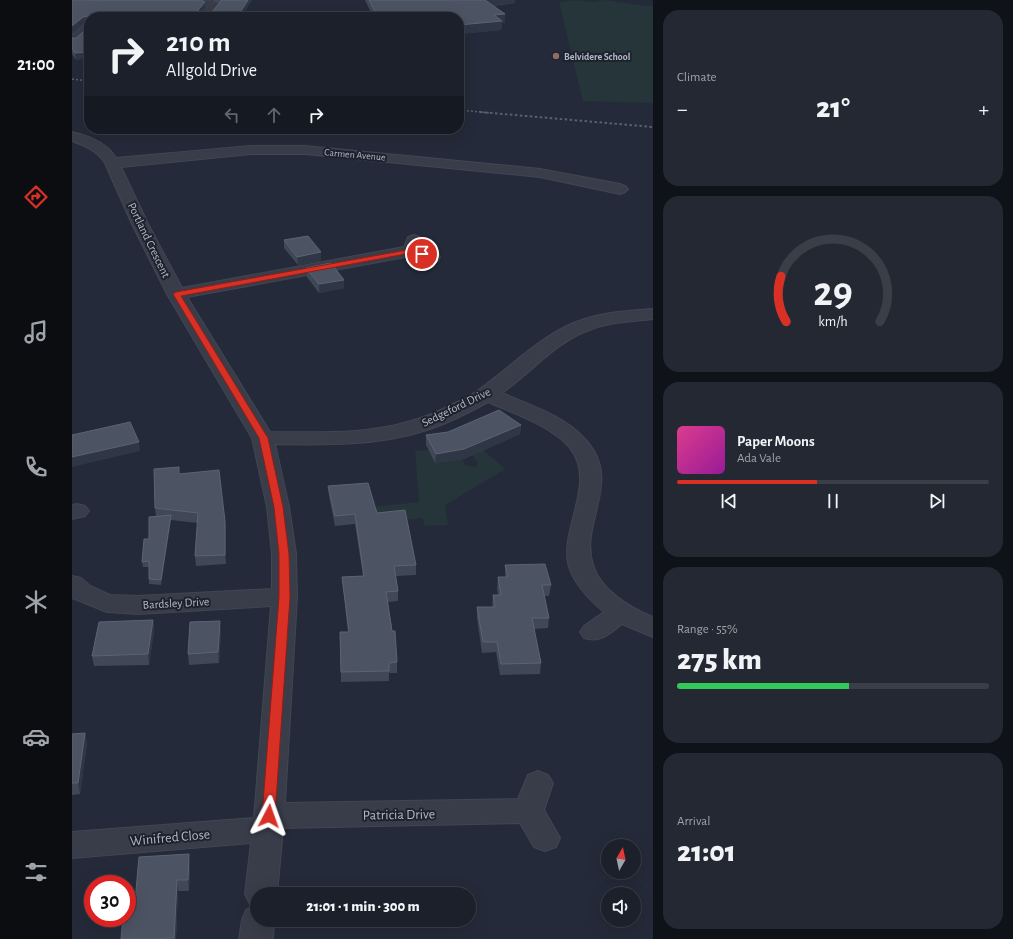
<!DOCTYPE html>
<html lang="en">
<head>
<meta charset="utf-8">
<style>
	:root { --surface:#1b202b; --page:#242833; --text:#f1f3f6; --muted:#a0a3a9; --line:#393e47; --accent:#d93025 }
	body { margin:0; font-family:"Alegreya Sans",sans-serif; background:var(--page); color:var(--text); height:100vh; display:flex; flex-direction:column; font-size:15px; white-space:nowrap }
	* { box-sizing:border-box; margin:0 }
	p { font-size:13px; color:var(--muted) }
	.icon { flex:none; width:22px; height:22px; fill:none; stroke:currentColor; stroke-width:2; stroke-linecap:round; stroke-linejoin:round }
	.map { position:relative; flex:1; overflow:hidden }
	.details { display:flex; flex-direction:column; gap:10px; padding:10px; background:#0f1218; width:360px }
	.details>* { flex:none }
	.hud { position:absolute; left:12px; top:12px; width:380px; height:122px; border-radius:16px; box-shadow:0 4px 16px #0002,0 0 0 1px var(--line); background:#1b202b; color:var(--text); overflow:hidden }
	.needle { width:26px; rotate:9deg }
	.controls { position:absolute; left:529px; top:839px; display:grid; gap:8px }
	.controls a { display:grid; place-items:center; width:40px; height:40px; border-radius:50%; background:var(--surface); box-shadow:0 4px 16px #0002,0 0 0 1px var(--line); font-size:20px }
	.speed { position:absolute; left:12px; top:875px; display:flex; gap:8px; font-size:20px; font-weight:700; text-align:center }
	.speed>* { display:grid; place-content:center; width:52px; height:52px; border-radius:50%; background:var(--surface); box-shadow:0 4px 16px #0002,0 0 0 1px var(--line); line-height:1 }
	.speed .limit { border:6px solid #d22; background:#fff; color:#111 }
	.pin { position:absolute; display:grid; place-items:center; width:34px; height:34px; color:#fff; margin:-17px; border:2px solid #fff; border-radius:50%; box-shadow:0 1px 4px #0007 }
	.me { position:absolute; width:44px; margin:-22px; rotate:4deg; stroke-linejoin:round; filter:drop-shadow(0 0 3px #0008) }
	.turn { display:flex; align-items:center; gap:14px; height:84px; padding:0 16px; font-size:18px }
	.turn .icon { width:52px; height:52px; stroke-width:2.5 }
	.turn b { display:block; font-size:28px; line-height:34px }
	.lanes { display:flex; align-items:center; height:38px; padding:0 16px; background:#0003; justify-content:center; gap:20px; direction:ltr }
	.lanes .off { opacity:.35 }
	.big { font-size:30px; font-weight:800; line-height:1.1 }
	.details .tile { flex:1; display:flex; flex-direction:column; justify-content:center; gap:6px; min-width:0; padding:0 14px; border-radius:16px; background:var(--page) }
	.details .dial { align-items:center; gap:0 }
	.dial svg { height:104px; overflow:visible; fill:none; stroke:var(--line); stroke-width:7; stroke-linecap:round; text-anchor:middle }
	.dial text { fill:var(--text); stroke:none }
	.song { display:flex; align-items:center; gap:12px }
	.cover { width:48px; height:48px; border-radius:6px; background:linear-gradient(135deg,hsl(330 70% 55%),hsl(300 70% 35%)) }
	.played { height:4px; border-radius:2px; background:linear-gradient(90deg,var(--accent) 45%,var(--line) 45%) }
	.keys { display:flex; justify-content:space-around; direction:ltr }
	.heat { display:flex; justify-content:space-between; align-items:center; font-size:22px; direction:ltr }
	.charge { height:6px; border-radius:3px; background:linear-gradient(90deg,#34c759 55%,var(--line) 0) }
	.trip { position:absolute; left:178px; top:887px; width:226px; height:40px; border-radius:20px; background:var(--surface); box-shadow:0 4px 16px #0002,0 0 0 1px var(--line); font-weight:800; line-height:40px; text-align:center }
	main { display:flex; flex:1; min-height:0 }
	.menu { display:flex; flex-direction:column; width:72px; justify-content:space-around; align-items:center; background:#0b0d11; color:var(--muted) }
	.menu .icon { width:28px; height:28px }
	.menu .active { color:var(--accent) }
	.menu b { font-size:18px; color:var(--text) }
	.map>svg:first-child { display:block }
</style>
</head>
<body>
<main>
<nav class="menu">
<b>21:00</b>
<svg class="icon active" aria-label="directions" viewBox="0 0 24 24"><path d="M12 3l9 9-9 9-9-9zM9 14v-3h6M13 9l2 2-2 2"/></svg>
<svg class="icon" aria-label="music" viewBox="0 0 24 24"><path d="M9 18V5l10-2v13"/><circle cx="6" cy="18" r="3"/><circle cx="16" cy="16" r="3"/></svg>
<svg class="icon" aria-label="phone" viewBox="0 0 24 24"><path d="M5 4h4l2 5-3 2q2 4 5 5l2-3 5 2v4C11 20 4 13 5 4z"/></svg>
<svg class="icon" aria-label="climate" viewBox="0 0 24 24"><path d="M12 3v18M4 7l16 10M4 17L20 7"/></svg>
<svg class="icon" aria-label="car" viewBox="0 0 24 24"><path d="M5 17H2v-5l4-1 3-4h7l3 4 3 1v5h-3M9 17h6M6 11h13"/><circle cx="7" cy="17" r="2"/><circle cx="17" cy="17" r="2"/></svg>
<svg class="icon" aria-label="filters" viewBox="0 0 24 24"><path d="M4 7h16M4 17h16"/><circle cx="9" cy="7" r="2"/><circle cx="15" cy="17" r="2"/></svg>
</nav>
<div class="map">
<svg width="581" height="939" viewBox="0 0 581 939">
	<rect width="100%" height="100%" fill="#242a39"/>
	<!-- green -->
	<g fill="#26353a">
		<path d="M 504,0 L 521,2 L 532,0 L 574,6 L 581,6 L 581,103 L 511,101 L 487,2 Z"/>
		<path d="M 403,443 L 433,469 L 373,505 L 376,525 L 353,526 L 350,518 L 305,523 L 300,507 L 347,502 L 343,451 L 356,450 L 363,463 L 390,459 L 393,465 L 403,467 L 406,464 L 395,445 Z"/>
	</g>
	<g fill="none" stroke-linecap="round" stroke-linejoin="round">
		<!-- street casing -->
		<g stroke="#414652" stroke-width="2">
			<g id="street">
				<path d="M 123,0 C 132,0 142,0 148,6 L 139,17 L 128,17 L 136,7 L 124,2 Z"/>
				<path d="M 243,12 L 247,13 L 248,15 L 247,17 L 221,17 L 226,14 Z"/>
				<path d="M 17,23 L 17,32 L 4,43 L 0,44 L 0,35 L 13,24 Z"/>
				<path d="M 0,132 C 17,136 35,143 44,158 L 179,146 L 233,146 L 468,169 L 548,184 L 553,186 L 556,189 L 553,192 L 548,194 L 468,177 L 233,154 L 179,154 L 49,167 L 76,224 L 110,288 L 332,247 L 336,237 L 342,235 L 348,237 L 350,240 L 349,248 L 366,253 L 368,257 L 366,261 L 360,262 L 339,256 L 115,297 L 198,432 C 244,432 294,435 339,421 C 354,417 368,411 381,404 C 389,400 398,397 405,391 C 434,371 461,343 493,327 C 520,313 551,311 581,309 L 581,319 C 561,321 539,322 520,329 C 484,341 460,372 430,393 C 457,405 491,415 512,438 C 553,481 507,521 521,565 C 528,590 559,608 581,617 L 581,637 L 550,624 C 537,634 529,643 512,638 L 508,632 L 512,626 L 532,612 C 518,600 500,582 496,563 C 489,526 525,482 498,448 C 480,426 441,413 416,402 C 396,413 376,423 355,430 C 306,446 254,445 203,444 L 217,507 L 224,554 L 225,597 L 213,803 L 446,799 L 456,775 L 466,771 L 476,775 L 481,783 L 472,810 L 488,838 L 484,847 L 473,851 L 462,847 L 448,823 L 211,828 L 205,894 L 185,894 L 185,920 L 202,920 L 201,939 L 167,939 L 170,920 L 174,910 L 184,906 L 178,904 L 173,894 L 179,843 L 0,858 L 0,832 L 182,818 L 199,606 L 66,614 L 35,612 L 0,598 L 0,576 L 9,578 L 18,586 L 38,595 L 66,596 L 200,589 L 200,554 L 195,507 L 180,438 L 95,294 L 60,224 L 33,163 C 25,150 13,146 0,141 Z"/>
				<path d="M 5,504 L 13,506 L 17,511 L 13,516 L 0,519 L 0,505 Z"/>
			</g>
		</g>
		<!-- street -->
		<use href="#street" fill="#383d49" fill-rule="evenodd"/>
		<!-- rail-far1 -->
		<g stroke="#5a6070" stroke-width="1.5" stroke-dasharray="2 2" stroke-linecap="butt">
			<path d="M 0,79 L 17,81"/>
			<path d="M 387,110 L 419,113"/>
		</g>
		<!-- rail -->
		<path stroke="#5a6070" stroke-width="2" stroke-dasharray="2.5 2.5" stroke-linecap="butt" d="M 408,112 L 581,127"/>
	</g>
	<!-- wall -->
	<g fill="#404757">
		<path d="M 0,0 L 133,2 L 134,8 L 130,12 L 140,12 L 147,4 L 140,0 L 180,0 L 169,17 L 17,17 L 12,23 L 0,33 Z"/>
		<path d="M 293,0 L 445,0 L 443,0 L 443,3 L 421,6 L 433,23 L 430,23 L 429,30 L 387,34 L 387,17 L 301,17 Z"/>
		<path d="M 0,38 L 4,38 L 4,60 L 0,54 Z"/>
		<path d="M 212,240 L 249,261 L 226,265 L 212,248 Z"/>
		<path d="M 234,268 L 272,288 L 247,293 L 235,277 Z"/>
		<path d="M 449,425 L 448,434 L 392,459 L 363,463 L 354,445 L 354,435 L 376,432 Z"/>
		<path d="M 107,467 L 107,474 L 153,521 L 154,531 L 154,564 L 124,566 L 123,556 L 126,523 L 99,520 L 89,585 L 77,584 L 77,567 L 71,567 L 70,562 L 84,517 L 83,508 Z"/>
		<path d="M 256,486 L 305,513 L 344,565 L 344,575 L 324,576 L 326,591 L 326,601 L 316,602 L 325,662 L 325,673 L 317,673 L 317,681 L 269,682 L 268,632 L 276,632 L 271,587 L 270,577 L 291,576 L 283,524 L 263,526 L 257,496 Z"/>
		<path d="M 433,565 L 479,585 L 477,596 L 472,596 L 477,618 L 476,628 L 462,629 L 469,663 L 468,674 L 428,675 L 424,652 L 410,653 L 405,618 L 405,607 L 420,607 L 421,595 L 426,595 L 425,588 L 426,577 L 433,577 Z"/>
		<path d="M 81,620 L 82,631 L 77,665 L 22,666 L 20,656 Z"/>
		<path d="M 149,631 L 147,663 L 117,665 L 116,654 Z"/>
		<path d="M 13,733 L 15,744 L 8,794 L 0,795 L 0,734 Z"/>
		<path d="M 118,865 L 117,891 L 106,891 L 104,939 L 49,939 L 62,913 Z"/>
	</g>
	<!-- shaded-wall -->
	<g fill="#2f3646">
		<path d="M 176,0 L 180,0 L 169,17 L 165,17 Z"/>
		<path d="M 411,0 L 445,0 L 443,0 L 443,3 L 410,7 Z"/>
		<path d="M 133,2 L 134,8 L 127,16 L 126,10 Z"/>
		<path d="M 433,14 L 433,23 L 430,23 L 429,30 L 387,34 L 387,25 L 422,15 Z"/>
		<path d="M 17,16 L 17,22 L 12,23 L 0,33 L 0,26 L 11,17 Z"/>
		<path d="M 17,52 L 17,58 L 4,60 L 3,53 Z"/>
		<path d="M 249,252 L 249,261 L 226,265 L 225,257 Z"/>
		<path d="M 272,280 L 272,288 L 247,293 L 247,284 Z"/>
		<path d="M 449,425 L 448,434 L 392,459 L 363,463 L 364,454 Z"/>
		<path d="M 67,442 L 68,451 L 0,467 L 0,457 Z"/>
		<path d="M 99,515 L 99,521 L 89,585 L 89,580 Z"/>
		<path d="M 153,521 L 154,531 L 154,564 L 153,555 Z"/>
		<path d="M 81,620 L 82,631 L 77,665 L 76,654 Z"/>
		<path d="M 148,621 L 149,631 L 147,663 L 146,652 Z"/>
		<path d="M 13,733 L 15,744 L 8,794 L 6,783 Z"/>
		<path d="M 117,854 L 118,865 L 117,891 L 116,880 Z"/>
		<path d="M 105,880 L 106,891 L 104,939 L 103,939 Z"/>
	</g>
	<!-- building -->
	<g fill="#4c5363" stroke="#5c6372">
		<path d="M 0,0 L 129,0 L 133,2 L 126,10 L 127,12 L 140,12 L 149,1 L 149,0 L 176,0 L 165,17 L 17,17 L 17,16 L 11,17 L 0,26 Z"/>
		<path d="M 297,0 L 413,0 L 433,14 L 422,15 L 430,21 L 387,25 L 387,17 L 306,17 Z"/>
		<path d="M 17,27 L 17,52 L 3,53 L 0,48 L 0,38 L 4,38 Z"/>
		<path d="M 236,236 L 249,252 L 225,257 L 212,240 Z"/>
		<path d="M 259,263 L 272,280 L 247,284 L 234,268 Z"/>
		<path d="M 427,410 L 449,425 L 392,449 L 364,454 L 354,435 L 376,432 Z"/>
		<path d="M 58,422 L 67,442 L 0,457 L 0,435 Z"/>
		<path d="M 107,467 L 107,474 L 147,470 L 153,521 L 153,555 L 123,556 L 126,513 L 83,508 L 82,469 Z"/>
		<path d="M 296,483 L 305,513 L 333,510 L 344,565 L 322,566 L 326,591 L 314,592 L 320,631 L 323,631 L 325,662 L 317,663 L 317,671 L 269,672 L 268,632 L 277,632 L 270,577 L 292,576 L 283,514 L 263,516 L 256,486 Z"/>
		<path d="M 99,515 L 89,580 L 77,579 L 77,561 L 70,562 L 72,539 L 77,539 L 77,517 Z"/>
		<path d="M 473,564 L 479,585 L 470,585 L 477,618 L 460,618 L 469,663 L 429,664 L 425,642 L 411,642 L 405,607 L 423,607 L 421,595 L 429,595 L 426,577 L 436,577 L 433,565 Z"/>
		<path d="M 81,620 L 76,654 L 20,656 L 27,622 Z"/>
		<path d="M 148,621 L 146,652 L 116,654 L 118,622 Z"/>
		<path d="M 13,733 L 6,783 L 0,783 L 0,734 Z"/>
		<path d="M 117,854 L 116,880 L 105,880 L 102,938 L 92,938 L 92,939 L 49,939 L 51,918 L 55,918 L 55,914 L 62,913 L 67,857 Z"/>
	</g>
	<!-- route -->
	<path fill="#d93025" stroke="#8d1f18" d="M 340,249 L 353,254 L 350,256 L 339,253 L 109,296 L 196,438 L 211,507 L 217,554 L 218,597 L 203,816 L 201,820 L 197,821 L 192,820 L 190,816 L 207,597 L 207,554 L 202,507 L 187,438 L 101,294 L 104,292 Z"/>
	<!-- markers -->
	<circle fill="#8d6e63" stroke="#1d222e" stroke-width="1.5" cx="484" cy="56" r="4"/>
	<g text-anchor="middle" stroke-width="4" stroke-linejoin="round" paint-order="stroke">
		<!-- far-poi labels -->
		<g font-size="10" font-weight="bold" fill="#b3b8c5" stroke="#1d222e" text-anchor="start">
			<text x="492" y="60">Belvidere School</text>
		</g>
		<!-- far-street labels -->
		<g font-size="10" fill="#b3b8c5" stroke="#1d222e">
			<text transform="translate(283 154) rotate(5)" y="4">Carmen Avenue</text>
		</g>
		<!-- street labels -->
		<g font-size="12" fill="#b3b8c5" stroke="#1d222e">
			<text transform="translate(77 240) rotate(64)" y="4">Portland Crescent</text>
			<text transform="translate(384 407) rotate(-26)" y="4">Sedgeford Drive</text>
			<text transform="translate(104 603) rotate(-3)" y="4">Bardsley Drive</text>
		</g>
		<!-- near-street labels -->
		<g font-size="14" fill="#b3b8c5" stroke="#1d222e">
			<text transform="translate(327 814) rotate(-1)" y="5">Patricia Drive</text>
			<text transform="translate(98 837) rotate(-5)" y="5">Winifred Close</text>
		</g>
	</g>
</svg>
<div class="controls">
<a><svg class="needle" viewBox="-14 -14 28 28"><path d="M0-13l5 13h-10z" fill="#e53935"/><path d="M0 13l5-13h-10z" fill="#a0a3a9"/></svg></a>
<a><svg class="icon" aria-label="sound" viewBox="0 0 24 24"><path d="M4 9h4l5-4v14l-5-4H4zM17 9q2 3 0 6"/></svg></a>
</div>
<div class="speed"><div class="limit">30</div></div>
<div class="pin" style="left:350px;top:254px;background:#d93025"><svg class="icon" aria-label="arrive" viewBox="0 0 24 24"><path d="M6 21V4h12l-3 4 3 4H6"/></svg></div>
<svg class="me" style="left:197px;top:816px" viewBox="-20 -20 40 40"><path d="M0-17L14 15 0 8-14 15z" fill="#d93025" stroke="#fff" stroke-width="4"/></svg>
<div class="trip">21:01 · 1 min · 300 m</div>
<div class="hud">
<div class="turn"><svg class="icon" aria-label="right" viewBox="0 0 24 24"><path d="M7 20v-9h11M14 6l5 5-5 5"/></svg><div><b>210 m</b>Allgold Drive</div></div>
<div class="lanes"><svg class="icon off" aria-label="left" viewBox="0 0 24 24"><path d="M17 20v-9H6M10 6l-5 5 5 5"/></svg><svg class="icon off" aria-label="ahead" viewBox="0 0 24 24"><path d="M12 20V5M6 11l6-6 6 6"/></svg><svg class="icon" aria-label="right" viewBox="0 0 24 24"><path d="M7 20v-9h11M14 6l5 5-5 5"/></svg></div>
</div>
</div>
<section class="details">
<div class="tile"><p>Climate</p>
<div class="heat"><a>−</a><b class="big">21°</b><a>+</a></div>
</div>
<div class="tile dial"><svg viewBox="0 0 100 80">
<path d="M14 69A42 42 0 1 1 86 69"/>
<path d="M14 69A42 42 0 0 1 10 34" stroke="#d93025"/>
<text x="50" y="56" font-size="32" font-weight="700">29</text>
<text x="50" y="72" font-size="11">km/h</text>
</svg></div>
<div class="tile">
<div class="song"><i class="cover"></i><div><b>Paper Moons</b><p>Ada Vale</p></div></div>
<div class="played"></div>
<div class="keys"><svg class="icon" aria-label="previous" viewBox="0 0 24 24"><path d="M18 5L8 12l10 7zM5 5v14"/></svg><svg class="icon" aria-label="pause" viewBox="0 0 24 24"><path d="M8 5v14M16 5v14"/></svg><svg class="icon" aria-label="next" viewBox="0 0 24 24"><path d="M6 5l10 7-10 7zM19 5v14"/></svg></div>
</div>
<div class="tile"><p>Range · 55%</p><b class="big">275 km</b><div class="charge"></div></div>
<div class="tile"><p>Arrival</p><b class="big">21:01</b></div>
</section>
</main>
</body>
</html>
